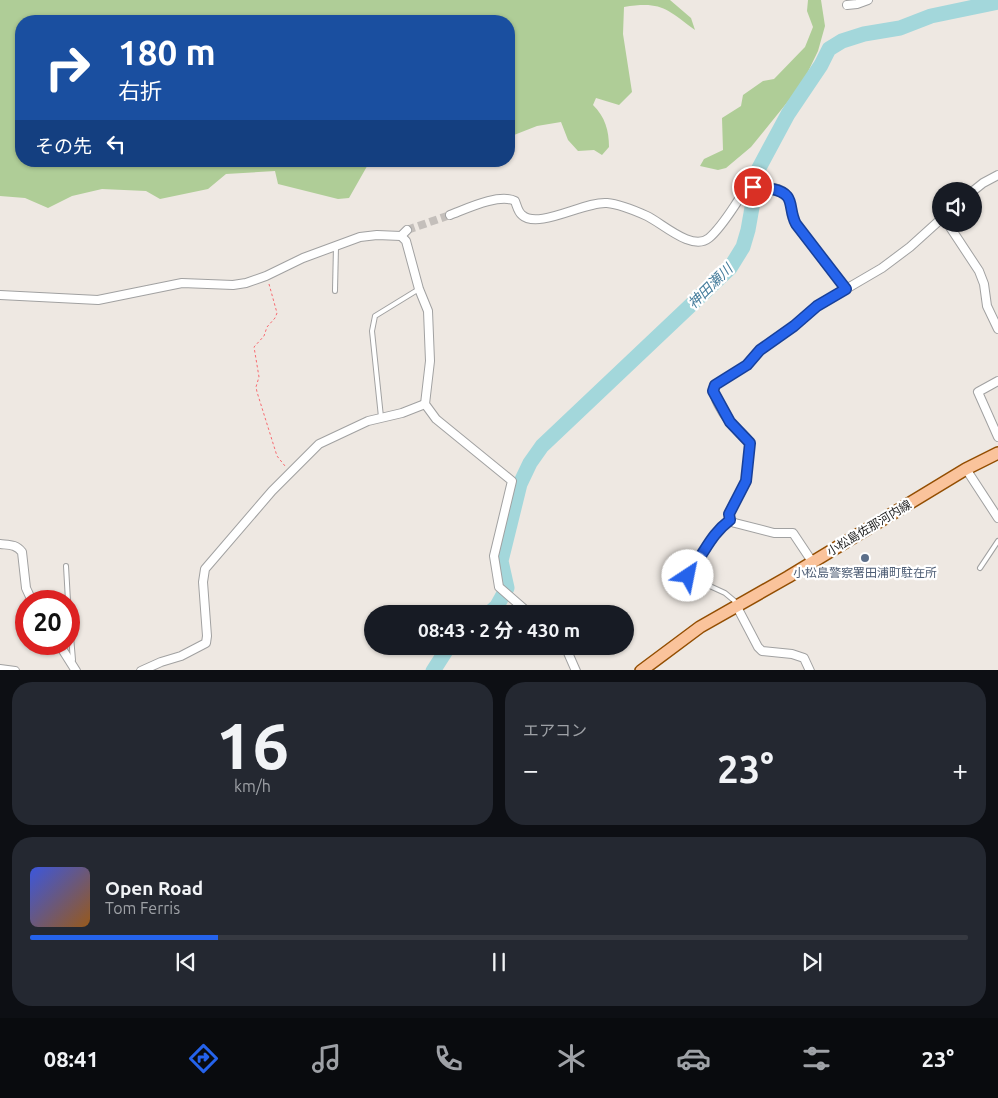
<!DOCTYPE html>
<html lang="ja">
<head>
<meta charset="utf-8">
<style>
	:root { --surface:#171b24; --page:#242831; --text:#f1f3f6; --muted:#9ea1a6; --line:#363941; --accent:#2563eb }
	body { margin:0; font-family:Ubuntu,"Noto Sans JP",sans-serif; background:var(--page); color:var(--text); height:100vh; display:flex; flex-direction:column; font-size:19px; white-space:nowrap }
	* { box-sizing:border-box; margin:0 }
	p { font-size:16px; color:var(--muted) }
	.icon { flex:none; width:28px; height:28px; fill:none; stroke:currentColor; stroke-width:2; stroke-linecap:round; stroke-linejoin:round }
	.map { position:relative; height:670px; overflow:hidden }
	.details { display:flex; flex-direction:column; gap:12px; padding:12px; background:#0d0f14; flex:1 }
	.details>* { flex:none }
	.hud { position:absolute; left:15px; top:15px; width:500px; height:152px; border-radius:20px; box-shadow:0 1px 4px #0004; background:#1a4fa0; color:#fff; overflow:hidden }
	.tools { position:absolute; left:932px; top:182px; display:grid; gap:10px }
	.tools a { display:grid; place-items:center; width:50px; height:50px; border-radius:50%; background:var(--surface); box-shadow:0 1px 4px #0004; font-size:25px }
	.speed { position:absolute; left:15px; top:590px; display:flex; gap:10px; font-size:25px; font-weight:700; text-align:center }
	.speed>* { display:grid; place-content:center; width:65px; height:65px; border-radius:50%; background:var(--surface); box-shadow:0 1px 4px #0004; line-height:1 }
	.speed .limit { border:8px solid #d22; background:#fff; color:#111 }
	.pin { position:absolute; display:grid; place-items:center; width:42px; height:42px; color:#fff; margin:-21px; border:2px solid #fff; border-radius:50%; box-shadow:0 1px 5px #0007 }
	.me { position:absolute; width:55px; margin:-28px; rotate:34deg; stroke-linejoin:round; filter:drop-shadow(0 0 4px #0008) }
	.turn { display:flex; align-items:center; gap:18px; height:105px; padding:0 20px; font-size:22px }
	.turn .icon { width:65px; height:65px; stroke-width:2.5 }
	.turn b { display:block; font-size:35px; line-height:42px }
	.then { display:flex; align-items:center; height:48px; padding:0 20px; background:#0003; gap:10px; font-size:19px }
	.big { font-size:38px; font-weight:700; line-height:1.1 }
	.details .widget { flex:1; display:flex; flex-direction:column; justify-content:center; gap:8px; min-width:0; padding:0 18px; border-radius:20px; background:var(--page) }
	.details .dial { align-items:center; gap:0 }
	.dial b { font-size:65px; line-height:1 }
	.song { display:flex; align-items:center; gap:15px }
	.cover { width:60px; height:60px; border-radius:8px; background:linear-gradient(135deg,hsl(230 70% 55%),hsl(30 70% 35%)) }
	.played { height:5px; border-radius:2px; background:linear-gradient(90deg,var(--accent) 20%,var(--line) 20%) }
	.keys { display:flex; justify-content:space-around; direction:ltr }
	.heat { display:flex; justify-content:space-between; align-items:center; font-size:28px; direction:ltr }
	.details .tiles { flex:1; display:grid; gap:12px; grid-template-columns:1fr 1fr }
	.widget:last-child { grid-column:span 2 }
	.trip { position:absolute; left:364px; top:605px; width:270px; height:50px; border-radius:25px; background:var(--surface); box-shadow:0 1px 4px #0004; font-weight:700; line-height:50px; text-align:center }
	.dock { display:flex; height:80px; justify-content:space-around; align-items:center; background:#090b0e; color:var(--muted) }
	.dock .icon { width:35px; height:35px }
	.dock .on { color:var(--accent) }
	.dock b { font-size:22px; color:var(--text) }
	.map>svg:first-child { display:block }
</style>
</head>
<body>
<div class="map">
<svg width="998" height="671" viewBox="0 0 998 671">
	<rect width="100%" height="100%" fill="#eee8e2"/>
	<!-- forest -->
	<g fill="#afcd97">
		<path d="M 0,0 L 670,0 L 691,18 L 695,30 C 666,9 662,1 624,7 L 623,34 L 632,92 L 619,105 L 596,98 L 593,105 C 605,117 609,130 609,147 L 602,155 L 594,150 L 578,151 L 568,140 L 561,122 L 537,126 L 514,135 L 509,133 L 509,21 L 21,21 L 21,161 L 370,161 L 349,198 L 338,199 L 278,184 L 275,171 L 226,174 L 208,189 L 160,199 L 146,191 L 102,189 L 72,196 L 48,208 L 25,198 L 0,196 Z"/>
		<path d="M 808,0 L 821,0 L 825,26 L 818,51 L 802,84 L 751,147 L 726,168 L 718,170 L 700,166 L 704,159 L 723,150 L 722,118 L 741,106 L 743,95 L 763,81 L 774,79 L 805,47 L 813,27 L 807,11 Z"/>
	</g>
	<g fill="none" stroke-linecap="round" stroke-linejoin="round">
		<!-- river -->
		<g stroke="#a3d7db" stroke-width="15">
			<path d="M 488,614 L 497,606 L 507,588 L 501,561 L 504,549 L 520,484 L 530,463 L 542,446 L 730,268 L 743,247 L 748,230 L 759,168 L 788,114 L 821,65 L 829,49 L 842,41 L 864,34 L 900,28 L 931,16 L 998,2"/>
			<path d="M 433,671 L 449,646"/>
		</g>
		<!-- minor-tunnel -->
		<path stroke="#c4bfbb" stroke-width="8" stroke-dasharray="8 4" stroke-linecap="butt" d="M 407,230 L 450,215"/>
		<!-- service casing -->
		<g stroke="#a1a1a1" stroke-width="6">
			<g id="service">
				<path d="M 335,291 L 336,246"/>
				<path d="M 381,417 L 372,331 L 375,316 L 419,289"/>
				<path d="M 730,521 C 709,536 705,554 688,573 L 688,576 L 725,593 L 737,603"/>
				<path d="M 66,566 L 68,601"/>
				<path d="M 980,568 L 998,541"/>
				<path d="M 69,613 L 73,660 L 71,662"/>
			</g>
		</g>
		<!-- minor casing -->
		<g stroke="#a1a1a1" stroke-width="10">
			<g id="minor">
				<path d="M 847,5 L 857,4 L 868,0"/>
				<path d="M 973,191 L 983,183 L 998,175"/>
				<path d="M 450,215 C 466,209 499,193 515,201 C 517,206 518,212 522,215 C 538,230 585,201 607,203 C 620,204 636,211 647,216 C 662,223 692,252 709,238 C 723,226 733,207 744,192 C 754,184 782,185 788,197 C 793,205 791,216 796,224 L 846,289"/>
				<path d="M 948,224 L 979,271 L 984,284 L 987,306 L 998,329"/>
				<path d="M 401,236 L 406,241 L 419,289 L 428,311 L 430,361 L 425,404 L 436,419 L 512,481 L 494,556 L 499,587 L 530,614"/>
				<path d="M 0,295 L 98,300 L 182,283 L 233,285 L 246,283 L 266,276 L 303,258 L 360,237 L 377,235 L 401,236 L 407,230"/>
				<path d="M 998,381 L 978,392 L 998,437"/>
				<path d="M 966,469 L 998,518"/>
				<path d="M 0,544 C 9,545 16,544 22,552 L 26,588 L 32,601"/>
				<path d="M 813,563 L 793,533 L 774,533 L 735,523 L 730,521 L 729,514 L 746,481 L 750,443 C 746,435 736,430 730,422 C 723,414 711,396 715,385 L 747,365 L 760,350 L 794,326 L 817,306 L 882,268 L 910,247 L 941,219"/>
				<path d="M 736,605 L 758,647 L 762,651 L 792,654 L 804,658 L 810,671"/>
				<path d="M 59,644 L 76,671"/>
				<path d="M 565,646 L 576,671"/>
				<path d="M 0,669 L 15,671"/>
				<path d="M 141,671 L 161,662 L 181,656 L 206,643 L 207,636 L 203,582 L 205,569 L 272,491 L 319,444 L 368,421 L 402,413 L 425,404"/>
			</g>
		</g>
		<!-- primary casing -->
		<g stroke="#934e02" stroke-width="14">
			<path id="primary" d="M 641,671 L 700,627 L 788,577 L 966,469 L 998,453"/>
		</g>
		<!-- path -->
		<path stroke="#f76a70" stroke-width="1" stroke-dasharray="2.5 2.5" stroke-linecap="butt" d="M 269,284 L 277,313 L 275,318 L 267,327 L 264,336 L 254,347 L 259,377 L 256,387 L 257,392 L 277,456 L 285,466"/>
		<!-- service -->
		<use href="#service" stroke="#fff" stroke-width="4"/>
		<!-- minor -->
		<use href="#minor" stroke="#fff" stroke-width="8"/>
		<!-- primary -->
		<use href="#primary" stroke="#fac39b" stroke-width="11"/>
	</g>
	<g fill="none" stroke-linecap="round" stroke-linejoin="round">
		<!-- route casing -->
		<g stroke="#184099" stroke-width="12">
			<path id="route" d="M 688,576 L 688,573 C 705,554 709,536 730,520 L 729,514 L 746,481 L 750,443 L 730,422 L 713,391 L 715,385 L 747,365 L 760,350 L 794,326 L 817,306 L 846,289 L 796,224 C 787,207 797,194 772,189 C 765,187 760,186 753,187"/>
		</g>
		<!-- route -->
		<use href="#route" stroke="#2563eb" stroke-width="9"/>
	</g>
	<!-- markers -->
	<circle fill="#5c6f8a" stroke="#fff" stroke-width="2" cx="865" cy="558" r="5"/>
	<g text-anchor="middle" stroke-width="4.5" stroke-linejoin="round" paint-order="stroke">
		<!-- street labels -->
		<g font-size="12" fill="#1d1d1d" stroke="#fff">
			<text transform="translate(869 528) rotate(-31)" y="4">小松島佐那河内線</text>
		</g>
		<!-- service labels -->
		<g font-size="12" fill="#4e5e75" stroke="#fff">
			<text x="865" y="577">小松島警察署田浦町駐在所</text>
		</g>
		<!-- water labels -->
		<g font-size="14" font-style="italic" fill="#457c9b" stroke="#fff">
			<text transform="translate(710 286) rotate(-45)" y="5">神田瀬川</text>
		</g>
	</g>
</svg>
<div class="tools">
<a><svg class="icon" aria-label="sound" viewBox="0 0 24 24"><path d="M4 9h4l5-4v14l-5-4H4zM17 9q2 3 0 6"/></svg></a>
</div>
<div class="speed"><div class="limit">20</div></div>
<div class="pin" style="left:753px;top:187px;background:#d93025"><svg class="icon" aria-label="arrive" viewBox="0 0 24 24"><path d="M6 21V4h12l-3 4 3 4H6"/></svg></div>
<svg class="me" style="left:688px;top:576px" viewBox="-20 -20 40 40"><circle r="19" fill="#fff"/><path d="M0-13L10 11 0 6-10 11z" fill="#2563eb"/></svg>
<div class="trip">08:43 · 2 分 · 430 m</div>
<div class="hud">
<div class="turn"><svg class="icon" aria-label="right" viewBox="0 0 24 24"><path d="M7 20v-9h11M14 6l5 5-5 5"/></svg><div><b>180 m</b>右折</div></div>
<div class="then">その先<svg class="icon" aria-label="left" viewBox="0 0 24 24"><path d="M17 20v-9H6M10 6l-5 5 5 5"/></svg></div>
</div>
</div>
<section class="details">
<div class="tiles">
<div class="widget dial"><b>16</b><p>km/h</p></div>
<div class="widget"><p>エアコン</p>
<div class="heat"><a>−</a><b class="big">23°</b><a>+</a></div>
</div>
<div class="widget">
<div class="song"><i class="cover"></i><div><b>Open Road</b><p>Tom Ferris</p></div></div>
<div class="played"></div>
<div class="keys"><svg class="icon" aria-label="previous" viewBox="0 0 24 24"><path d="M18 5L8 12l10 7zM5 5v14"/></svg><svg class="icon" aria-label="pause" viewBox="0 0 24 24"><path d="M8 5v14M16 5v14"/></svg><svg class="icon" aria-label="next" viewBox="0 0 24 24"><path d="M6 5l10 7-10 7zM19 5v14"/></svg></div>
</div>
</div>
</section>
<nav class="dock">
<b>08:41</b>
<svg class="icon on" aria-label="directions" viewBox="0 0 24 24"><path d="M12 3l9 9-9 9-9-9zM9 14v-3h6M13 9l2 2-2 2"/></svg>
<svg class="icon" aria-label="music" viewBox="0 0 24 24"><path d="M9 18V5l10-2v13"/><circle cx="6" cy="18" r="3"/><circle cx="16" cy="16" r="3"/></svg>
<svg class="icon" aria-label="phone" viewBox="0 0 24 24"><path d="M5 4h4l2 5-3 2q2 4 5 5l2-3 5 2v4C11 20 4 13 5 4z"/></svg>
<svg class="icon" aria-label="climate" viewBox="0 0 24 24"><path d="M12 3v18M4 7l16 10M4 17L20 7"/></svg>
<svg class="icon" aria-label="car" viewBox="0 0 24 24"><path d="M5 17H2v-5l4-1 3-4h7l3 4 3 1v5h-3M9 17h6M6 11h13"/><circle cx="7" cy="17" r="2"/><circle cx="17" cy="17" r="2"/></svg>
<svg class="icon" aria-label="filters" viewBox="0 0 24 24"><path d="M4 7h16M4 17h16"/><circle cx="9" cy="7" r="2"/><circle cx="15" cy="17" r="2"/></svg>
<b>23°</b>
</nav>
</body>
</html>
